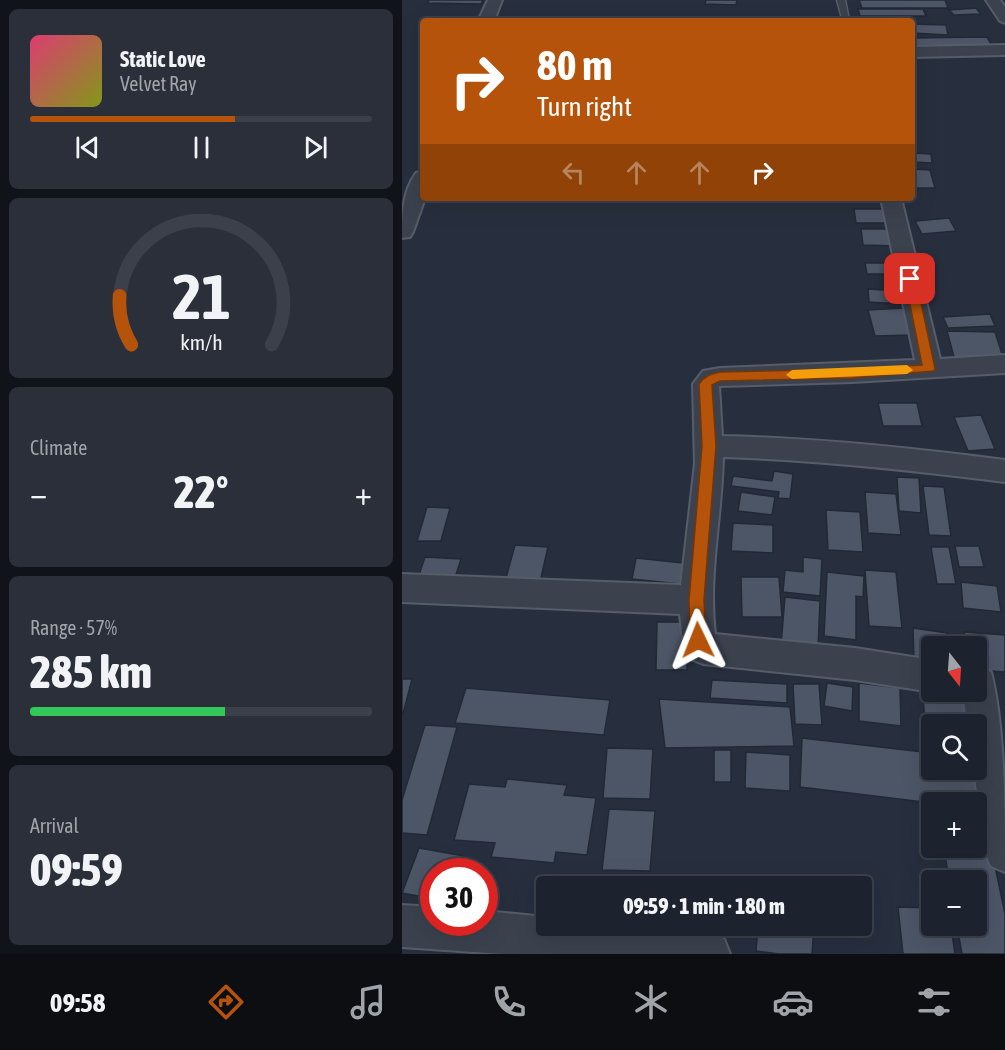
<!DOCTYPE html>
<html lang="en">
<head>
<meta charset="utf-8">
<style>
	:root { --surface:#1d232e; --page:#2a2f3a; --text:#f1f3f6; --muted:#a0a4aa; --line:#3b404a; --accent:#b45309 }
	body { margin:0; font-family:"Asap Condensed",sans-serif; background:var(--page); color:var(--text); height:100vh; display:flex; flex-direction:column; font-size:22px; white-space:nowrap }
	* { box-sizing:border-box; margin:0 }
	p { font-size:20px; color:var(--muted) }
	.icon { flex:none; width:33px; height:33px; fill:none; stroke:currentColor; stroke-width:2; stroke-linecap:round; stroke-linejoin:round }
	.map { position:relative; flex:1; overflow:hidden }
	.drawer { display:flex; flex-direction:column; gap:9px; padding:9px; background:#101319; width:402px }
	.drawer>* { flex:none }
	.hud { position:absolute; left:18px; top:18px; width:495px; height:183px; border-radius:6px; box-shadow:0 6px 24px #0002,0 0 0 2px var(--line); background:#b45309; color:#fff; overflow:hidden }
	.needle { width:39px; rotate:163deg }
	.buttons { position:absolute; left:519px; top:636px; display:grid; gap:12px }
	.buttons a { display:grid; place-items:center; width:66px; height:66px; border-radius:6px; background:var(--surface); box-shadow:0 6px 24px #0002,0 0 0 2px var(--line); font-size:30px }
	.speed { position:absolute; left:18px; top:858px; display:flex; gap:12px; font-size:30px; font-weight:700; text-align:center }
	.speed>* { display:grid; place-content:center; width:78px; height:78px; border-radius:50%; background:var(--surface); box-shadow:0 6px 24px #0002,0 0 0 2px var(--line); line-height:1 }
	.speed .limit { border:9px solid #d22; background:#fff; color:#111 }
	.pin { position:absolute; display:grid; place-items:center; width:51px; height:51px; color:#fff; margin:-26px; border-radius:12px; box-shadow:0 3px 9px #0006 }
	.me { position:absolute; width:66px; margin:-33px; rotate:358deg; stroke-linejoin:round; filter:drop-shadow(0 0 4px #0008) }
	.turn { display:flex; align-items:center; gap:21px; height:126px; padding:0 18px; font-size:27px }
	.turn .icon { width:78px; height:78px; stroke-width:2.5 }
	.turn b { display:block; font-size:42px; line-height:51px }
	.lanes { display:flex; align-items:center; height:57px; padding:0 18px; background:#0003; justify-content:center; gap:30px; direction:ltr }
	.lanes .off { opacity:.35 }
	.big { font-size:45px; font-weight:800; line-height:1.1 }
	.drawer .widget { flex:1; display:flex; flex-direction:column; justify-content:center; gap:9px; min-width:0; padding:0 21px; border-radius:9px; background:var(--page) }
	.drawer .dial { align-items:center; gap:0 }
	.dial svg { height:156px; overflow:visible; fill:none; stroke:var(--line); stroke-width:7; stroke-linecap:round; text-anchor:middle }
	.dial text { fill:var(--text); stroke:none }
	.song { display:flex; align-items:center; gap:18px }
	.cover { width:72px; height:72px; border-radius:9px; background:linear-gradient(135deg,hsl(340 70% 55%),hsl(70 70% 35%)) }
	.played { height:6px; border-radius:3px; background:linear-gradient(90deg,var(--accent) 60%,var(--line) 60%) }
	.keys { display:flex; justify-content:space-around; direction:ltr }
	.heat { display:flex; justify-content:space-between; align-items:center; font-size:33px; direction:ltr }
	.charge { height:9px; border-radius:4px; background:linear-gradient(90deg,#34c759 57%,var(--line) 0) }
	.trip { position:absolute; left:134px; top:876px; width:336px; height:60px; border-radius:6px; background:var(--surface); box-shadow:0 6px 24px #0002,0 0 0 2px var(--line); font-weight:800; line-height:60px; text-align:center }
	.tabs { display:flex; height:96px; justify-content:space-around; align-items:center; background:#0c0e12; color:var(--muted) }
	.tabs .icon { width:42px; height:42px }
	.tabs .current { color:var(--accent) }
	.tabs b { font-size:27px; color:var(--text) }
	main { display:flex; flex:1; min-height:0 }
	.map>svg:first-child { display:block }
</style>
</head>
<body>
<main>
<section class="drawer">
<div class="widget">
<div class="song"><i class="cover"></i><div><b>Static Love</b><p>Velvet Ray</p></div></div>
<div class="played"></div>
<div class="keys"><svg class="icon" aria-label="previous" viewBox="0 0 24 24"><path d="M18 5L8 12l10 7zM5 5v14"/></svg><svg class="icon" aria-label="pause" viewBox="0 0 24 24"><path d="M8 5v14M16 5v14"/></svg><svg class="icon" aria-label="next" viewBox="0 0 24 24"><path d="M6 5l10 7-10 7zM19 5v14"/></svg></div>
</div>
<div class="widget dial"><svg viewBox="0 0 100 80">
<path d="M14 69A42 42 0 1 1 86 69"/>
<path d="M14 69A42 42 0 0 1 8 44" stroke="#b45309"/>
<text x="50" y="56" font-size="32" font-weight="700">21</text>
<text x="50" y="72" font-size="11">km/h</text>
</svg></div>
<div class="widget"><p>Climate</p>
<div class="heat"><a>−</a><b class="big">22°</b><a>+</a></div>
</div>
<div class="widget"><p>Range · 57%</p><b class="big">285 km</b><div class="charge"></div></div>
<div class="widget"><p>Arrival</p><b class="big">09:59</b></div>
</section>
<div class="map">
<svg width="603" height="954" viewBox="0 0 603 954">
	<rect width="100%" height="100%" fill="#272f3e"/>
	<!-- building -->
	<g fill="#4d5667" stroke="#222935" stroke-width="1.5">
		<path d="M 27,0 L 81,0 L 79,4 L 26,3 Z"/>
		<path d="M 304,0 L 335,0 L 334,5 L 303,4 Z"/>
		<path d="M 457,0 L 543,0 L 546,8 L 460,8 Z"/>
		<path d="M 574,8 L 579,14 L 552,15 L 547,10 Z"/>
		<path d="M 456,9 L 521,9 L 524,16 L 458,16 Z"/>
		<path d="M 510,24 L 544,25 L 546,35 L 510,33 Z"/>
		<path d="M 585,37 L 592,49 L 510,51 L 510,38 Z"/>
		<path d="M 510,153 L 529,154 L 530,163 L 510,162 Z"/>
		<path d="M 510,169 L 528,170 L 533,188 L 510,188 Z"/>
		<path d="M 452,209 L 486,209 L 489,223 L 454,223 Z"/>
		<path d="M 547,218 L 554,231 L 520,234 L 513,221 Z"/>
		<path d="M 459,229 L 494,229 L 497,246 L 461,245 Z"/>
		<path d="M 463,263 L 483,263 L 485,274 L 465,274 Z"/>
		<path d="M 466,289 L 498,291 L 500,304 L 467,302 Z"/>
		<path d="M 502,308 L 510,335 L 473,336 L 466,310 Z"/>
		<path d="M 588,314 L 593,326 L 546,328 L 541,317 Z"/>
		<path d="M 545,331 L 593,332 L 601,357 L 552,357 Z"/>
		<path d="M 476,403 L 515,403 L 520,426 L 481,426 Z"/>
		<path d="M 579,415 L 593,449 L 566,451 L 552,417 Z"/>
		<path d="M 372,471 L 391,474 L 388,499 L 376,498 L 377,492 L 329,486 L 331,476 L 370,481 Z"/>
		<path d="M 495,477 L 517,478 L 519,513 L 497,511 Z"/>
		<path d="M 521,486 L 542,487 L 549,536 L 527,535 Z"/>
		<path d="M 339,492 L 373,497 L 370,515 L 336,511 Z"/>
		<path d="M 463,492 L 494,494 L 499,535 L 466,533 Z"/>
		<path d="M 25,507 L 48,508 L 39,541 L 15,541 Z"/>
		<path d="M 424,510 L 458,512 L 461,552 L 426,550 Z"/>
		<path d="M 331,523 L 371,525 L 371,553 L 329,551 Z"/>
		<path d="M 113,545 L 146,547 L 136,591 L 101,589 Z"/>
		<path d="M 553,546 L 577,546 L 582,567 L 557,567 Z"/>
		<path d="M 529,547 L 547,547 L 554,584 L 535,584 Z"/>
		<path d="M 23,557 L 59,559 L 52,581 L 16,578 Z"/>
		<path d="M 401,557 L 420,559 L 418,596 L 381,592 L 383,570 L 401,572 Z"/>
		<path d="M 234,558 L 281,563 L 278,584 L 230,579 Z"/>
		<path d="M 463,570 L 494,572 L 500,628 L 467,626 Z"/>
		<path d="M 425,572 L 462,576 L 461,597 L 454,596 L 454,640 L 422,636 Z"/>
		<path d="M 339,577 L 377,577 L 380,617 L 340,617 Z"/>
		<path d="M 559,582 L 595,586 L 599,612 L 561,608 Z"/>
		<path d="M 383,597 L 418,601 L 416,649 L 379,645 Z"/>
		<path d="M 255,622 L 286,622 L 285,670 L 254,670 Z"/>
		<path d="M 511,628 L 545,633 L 545,646 L 530,646 L 530,664 L 512,662 Z"/>
		<path d="M 562,632 L 603,635 L 603,672 L 574,670 L 574,646 L 564,646 Z"/>
		<path d="M 0,679 L 10,679 L 1,714 L 0,714 Z"/>
		<path d="M 310,680 L 385,684 L 385,703 L 308,698 Z"/>
		<path d="M 425,683 L 451,687 L 450,711 L 422,706 Z"/>
		<path d="M 457,683 L 498,688 L 499,726 L 457,721 Z"/>
		<path d="M 391,684 L 417,684 L 420,725 L 393,724 Z"/>
		<path d="M 64,688 L 208,700 L 202,735 L 53,723 Z"/>
		<path d="M 521,690 L 568,695 L 571,724 L 530,724 L 530,734 L 523,733 Z"/>
		<path d="M 257,699 L 388,707 L 392,746 L 263,748 Z"/>
		<path d="M 23,725 L 55,727 L 25,835 L 0,833 L 0,800 Z"/>
		<path d="M 400,738 L 530,753 L 530,770 L 574,770 L 579,809 L 574,808 L 574,802 L 530,803 L 398,787 Z"/>
		<path d="M 205,748 L 251,749 L 248,799 L 201,798 Z"/>
		<rect x="312" y="750" width="17" height="32"/>
		<path d="M 344,752 L 388,755 L 388,791 L 343,788 Z"/>
		<path d="M 105,779 L 165,785 L 162,795 L 194,798 L 185,855 L 154,852 L 152,863 L 89,857 L 93,843 L 52,840 L 67,784 L 103,787 Z"/>
		<path d="M 207,809 L 253,811 L 248,871 L 200,870 Z"/>
		<path d="M 574,813 L 582,813 L 603,914 L 603,954 L 560,954 L 555,926 L 574,926 L 574,880 L 547,880 L 542,848 L 574,848 Z"/>
		<path d="M 17,848 L 62,856 L 57,872 L 32,872 L 32,899 L 0,893 Z"/>
		<path d="M 496,907 L 530,908 L 530,926 L 549,926 L 553,954 L 501,954 Z"/>
		<path d="M 356,926 L 412,926 L 410,954 L 377,954 L 354,951 Z"/>
	</g>
	<g fill="none" stroke-linecap="round" stroke-linejoin="round">
		<!-- service casing -->
		<g stroke="#565d69" stroke-width="3">
			<path id="service" d="M 435,0 L 443,0 L 447,20 L 440,18 Z"/>
		</g>
		<!-- minor casing -->
		<g stroke="#565d69" stroke-width="4">
			<g id="minor">
				<path d="M 86,0 L 100,0 L 92,21 L 76,21 Z"/>
				<path d="M 584,0 L 598,0 L 603,7 L 603,23 L 598,21 Z"/>
				<path d="M 603,45 L 603,55 L 510,57 L 510,47 Z"/>
				<path d="M 21,171 L 21,198 L 23,198 L 11,232 L 8,237 L 0,238 C 0,215 0,193 14,173 Z"/>
				<path d="M 479,198 L 499,198 L 538,359 L 603,355 L 603,373 L 450,382 L 317,386 L 320,436 C 415,438 509,448 603,460 L 603,482 C 509,470 415,460 321,457 C 320,516 306,574 313,634 L 453,648 L 530,660 L 530,692 L 532,692 L 530,692 L 453,680 L 301,664 L 289,659 L 280,634 L 278,614 L 0,602 L 0,574 L 279,585 L 293,464 L 291,384 L 301,371 L 318,368 L 513,360 Z"/>
				<path d="M 577,667 L 589,672 C 603,726 603,813 603,872 L 589,866 L 583,852 L 572,770 L 574,770 L 574,724 L 565,724 L 561,692 L 574,692 L 574,668 Z"/>
				<path d="M 0,905 L 32,907 L 32,922 L 82,922 L 82,911 L 144,917 L 144,926 C 194,926 277,920 322,939 L 328,954 L 100,954 L 0,947 Z"/>
			</g>
		</g>
		<!-- service -->
		<use href="#service" fill="#3b424e" fill-rule="evenodd"/>
		<!-- minor -->
		<use href="#minor" fill="#3b424e" fill-rule="evenodd"/>
	</g>
	<!-- route -->
	<path fill="#b45309" stroke="#753606" stroke-width="1.5" d="M 508,276 L 514,279 L 533,368 L 532,371 L 450,378 L 318,381 L 310,385 L 314,446 L 302,600 L 304,640 L 302,645 L 296,647 L 291,645 L 288,640 L 287,600 L 300,446 L 297,384 C 302,376 309,374 318,372 L 450,369 L 520,365 L 503,279 Z"/>
	<!-- slow -->
	<path fill="#f59e0b" d="M 505,365 L 511,370 L 505,374 L 390,379 L 384,375 L 390,370 Z"/>
</svg>
<div class="buttons">
<a><svg class="needle" viewBox="-14 -14 28 28"><path d="M0-13l5 13h-10z" fill="#e53935"/><path d="M0 13l5-13h-10z" fill="#a0a4aa"/></svg></a>
<a><svg class="icon" aria-label="search" viewBox="0 0 24 24"><circle cx="10" cy="10" r="6"/><path d="M15 15l6 6"/></svg></a>
<a>+</a>
<a>−</a>
</div>
<div class="speed"><div class="limit">30</div></div>
<div class="pin" style="left:508px;top:279px;background:#d93025"><svg class="icon" aria-label="arrive" viewBox="0 0 24 24"><path d="M6 21V4h12l-3 4 3 4H6"/></svg></div>
<svg class="me" style="left:296px;top:640px" viewBox="-20 -20 40 40"><path d="M0-17L14 15 0 8-14 15z" fill="#b45309" stroke="#fff" stroke-width="4"/></svg>
<div class="trip">09:59 · 1 min · 180 m</div>
<div class="hud">
<div class="turn"><svg class="icon" aria-label="right" viewBox="0 0 24 24"><path d="M7 20v-9h11M14 6l5 5-5 5"/></svg><div><b>80 m</b>Turn right</div></div>
<div class="lanes"><svg class="icon off" aria-label="left" viewBox="0 0 24 24"><path d="M17 20v-9H6M10 6l-5 5 5 5"/></svg><svg class="icon off" aria-label="ahead" viewBox="0 0 24 24"><path d="M12 20V5M6 11l6-6 6 6"/></svg><svg class="icon off" aria-label="ahead" viewBox="0 0 24 24"><path d="M12 20V5M6 11l6-6 6 6"/></svg><svg class="icon" aria-label="right" viewBox="0 0 24 24"><path d="M7 20v-9h11M14 6l5 5-5 5"/></svg></div>
</div>
</div>
</main>
<nav class="tabs">
<b>09:58</b>
<svg class="icon current" aria-label="directions" viewBox="0 0 24 24"><path d="M12 3l9 9-9 9-9-9zM9 14v-3h6M13 9l2 2-2 2"/></svg>
<svg class="icon" aria-label="music" viewBox="0 0 24 24"><path d="M9 18V5l10-2v13"/><circle cx="6" cy="18" r="3"/><circle cx="16" cy="16" r="3"/></svg>
<svg class="icon" aria-label="phone" viewBox="0 0 24 24"><path d="M5 4h4l2 5-3 2q2 4 5 5l2-3 5 2v4C11 20 4 13 5 4z"/></svg>
<svg class="icon" aria-label="climate" viewBox="0 0 24 24"><path d="M12 3v18M4 7l16 10M4 17L20 7"/></svg>
<svg class="icon" aria-label="car" viewBox="0 0 24 24"><path d="M5 17H2v-5l4-1 3-4h7l3 4 3 1v5h-3M9 17h6M6 11h13"/><circle cx="7" cy="17" r="2"/><circle cx="17" cy="17" r="2"/></svg>
<svg class="icon" aria-label="filters" viewBox="0 0 24 24"><path d="M4 7h16M4 17h16"/><circle cx="9" cy="7" r="2"/><circle cx="15" cy="17" r="2"/></svg>
</nav>
</body>
</html>
